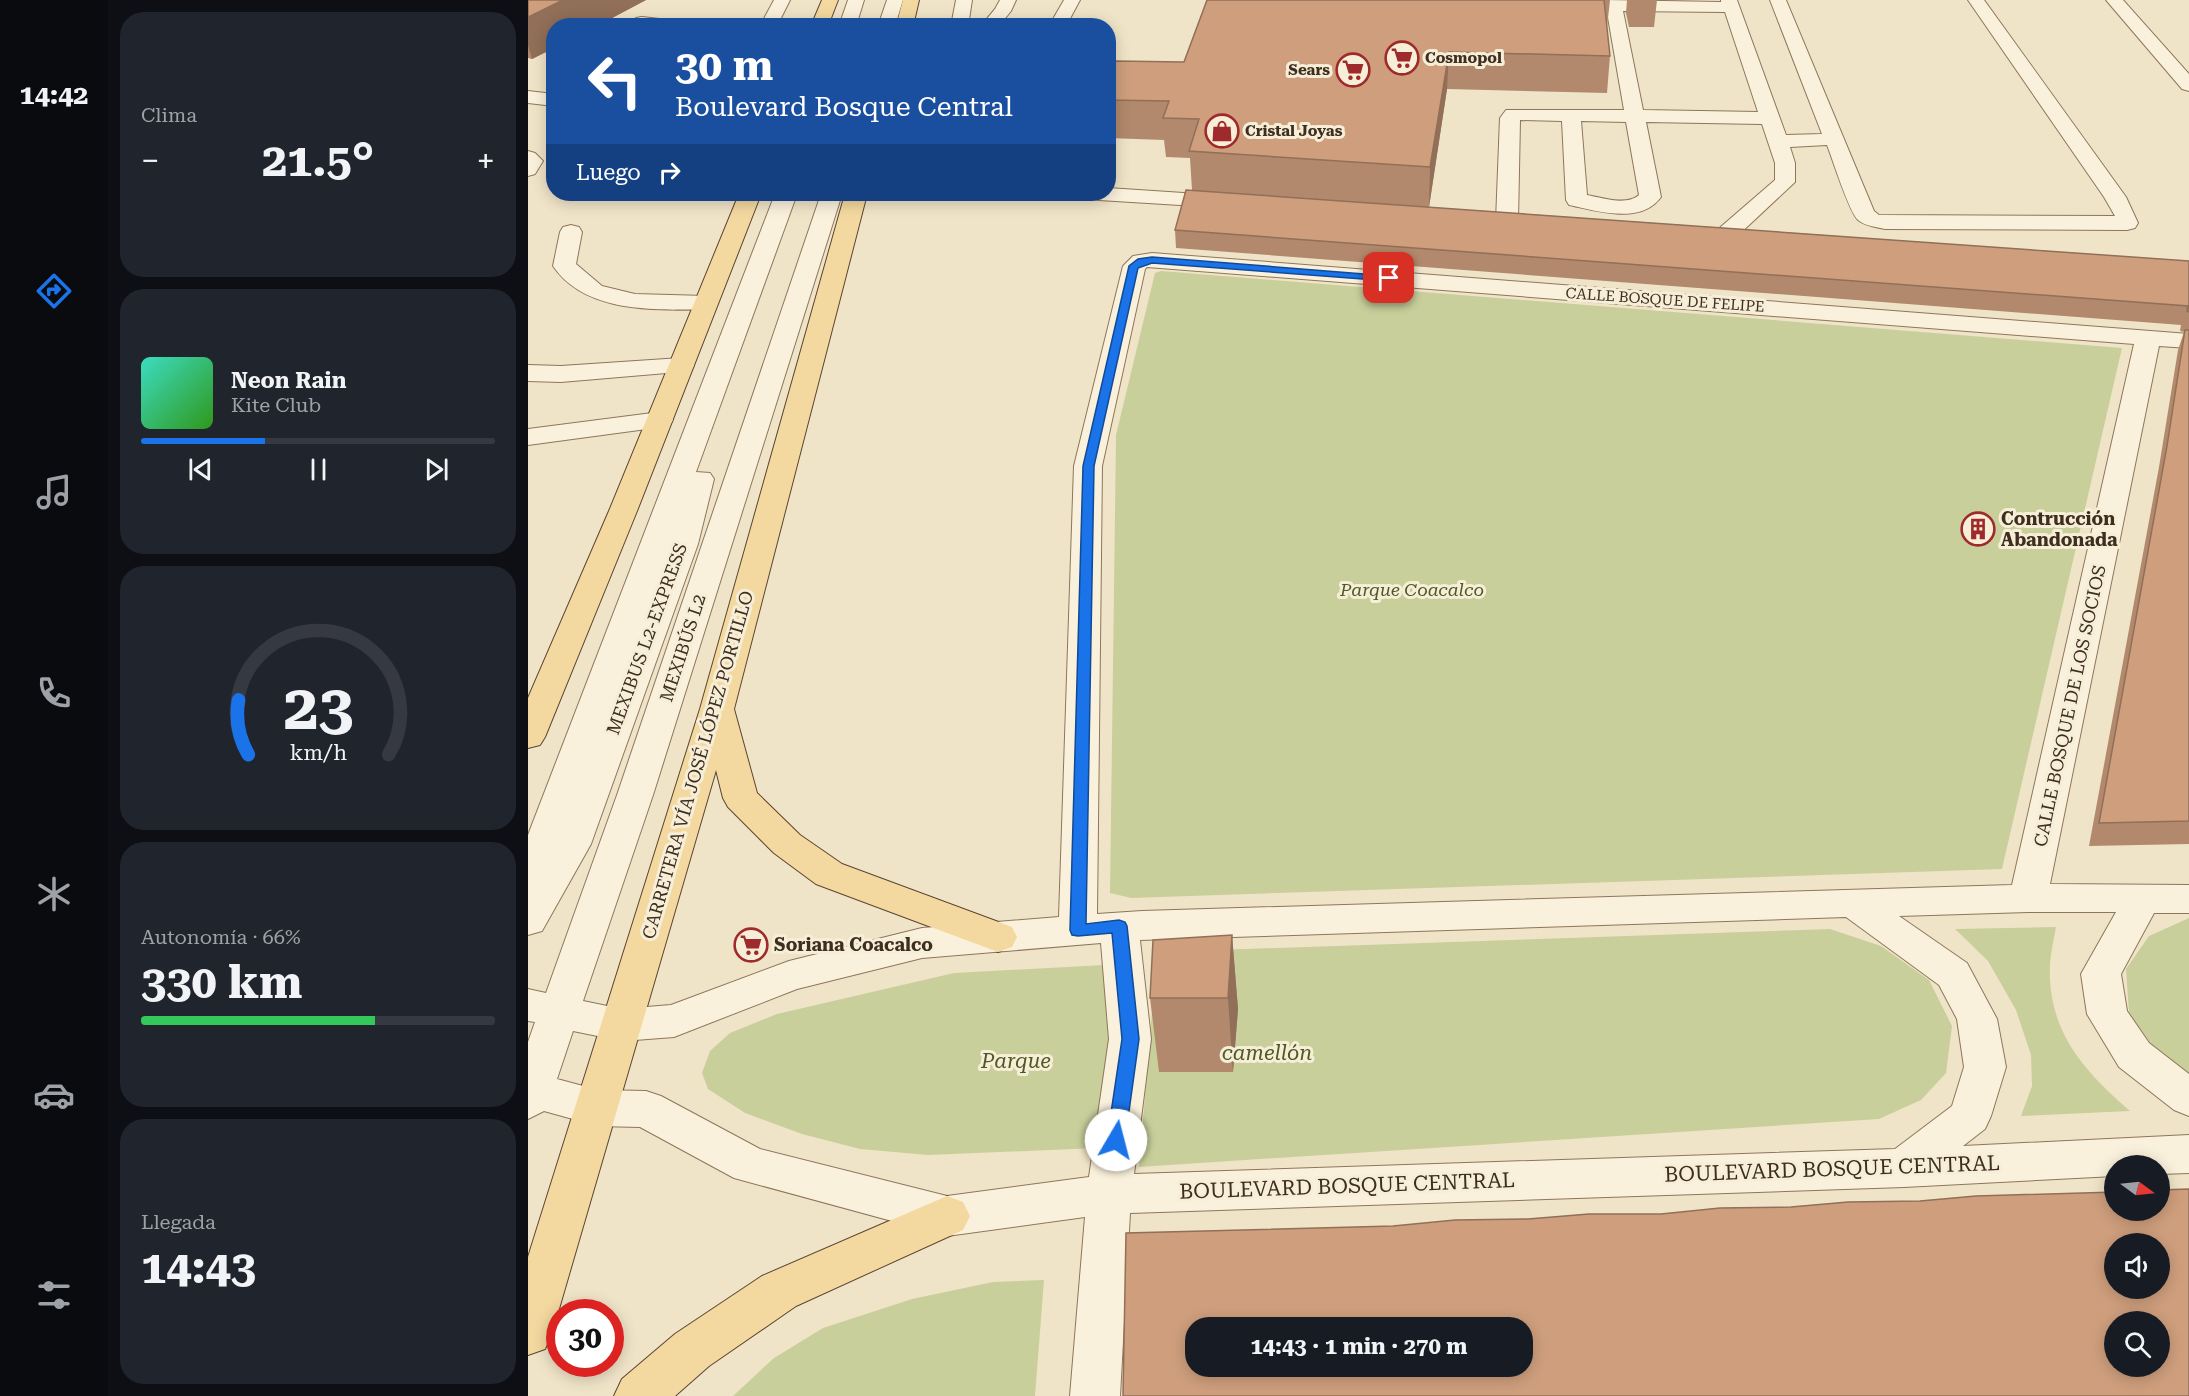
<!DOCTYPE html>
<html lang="es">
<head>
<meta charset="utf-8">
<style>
	:root { --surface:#171b24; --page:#20242c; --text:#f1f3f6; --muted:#9ea1a6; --line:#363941; --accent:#1a73e8 }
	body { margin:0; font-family:"Roboto Serif",serif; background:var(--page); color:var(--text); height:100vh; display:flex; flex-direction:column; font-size:22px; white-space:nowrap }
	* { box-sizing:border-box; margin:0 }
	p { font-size:20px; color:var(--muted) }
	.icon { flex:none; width:33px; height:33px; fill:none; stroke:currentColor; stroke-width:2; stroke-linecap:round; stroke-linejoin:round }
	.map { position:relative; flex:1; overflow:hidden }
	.panel { display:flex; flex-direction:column; gap:12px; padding:12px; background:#0d0f14; width:420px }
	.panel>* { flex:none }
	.banner { position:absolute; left:18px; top:18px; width:570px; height:183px; border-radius:24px; box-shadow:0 3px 15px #0003; background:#1a4fa0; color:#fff; overflow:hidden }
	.needle { width:39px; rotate:105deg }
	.tools { position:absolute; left:1576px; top:1155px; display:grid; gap:12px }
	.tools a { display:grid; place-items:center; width:66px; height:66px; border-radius:50%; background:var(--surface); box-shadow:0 3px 15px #0003; font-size:30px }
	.speed { position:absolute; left:18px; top:1299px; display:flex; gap:12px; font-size:30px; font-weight:700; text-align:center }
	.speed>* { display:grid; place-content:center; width:78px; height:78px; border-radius:50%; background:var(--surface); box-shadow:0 3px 15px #0003; line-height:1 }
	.speed .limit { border:9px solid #d22; background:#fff; color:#111 }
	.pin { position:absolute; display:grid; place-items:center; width:51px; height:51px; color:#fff; margin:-26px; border-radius:12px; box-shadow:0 3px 9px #0006 }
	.me { position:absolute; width:66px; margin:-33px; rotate:8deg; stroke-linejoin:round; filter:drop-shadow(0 0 4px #0008) }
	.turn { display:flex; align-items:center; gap:21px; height:126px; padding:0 30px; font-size:27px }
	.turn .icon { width:78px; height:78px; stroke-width:2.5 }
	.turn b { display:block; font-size:42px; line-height:51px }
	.then { display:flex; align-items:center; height:57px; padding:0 30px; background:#0003; gap:12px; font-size:22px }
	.big { font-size:45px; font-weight:700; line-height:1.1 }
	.panel .card { flex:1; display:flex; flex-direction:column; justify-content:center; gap:9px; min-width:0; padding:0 21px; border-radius:24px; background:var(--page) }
	.panel .dial { align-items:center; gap:0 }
	.dial svg { height:156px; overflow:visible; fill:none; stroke:var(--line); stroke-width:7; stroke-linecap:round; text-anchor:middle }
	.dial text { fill:var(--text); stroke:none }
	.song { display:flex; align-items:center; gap:18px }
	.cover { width:72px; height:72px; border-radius:9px; background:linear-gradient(135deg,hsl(170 70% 55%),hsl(110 70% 35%)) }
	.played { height:6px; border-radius:3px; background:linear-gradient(90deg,var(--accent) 35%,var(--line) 35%) }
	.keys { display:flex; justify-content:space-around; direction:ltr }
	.heat { display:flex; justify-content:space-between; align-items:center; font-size:33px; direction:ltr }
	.charge { height:9px; border-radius:4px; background:linear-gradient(90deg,#34c759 66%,var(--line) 0) }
	.trip { position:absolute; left:657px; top:1317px; width:348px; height:60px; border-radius:24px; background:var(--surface); box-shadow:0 3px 15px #0003; font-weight:700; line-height:60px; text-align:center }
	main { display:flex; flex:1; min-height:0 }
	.menu { display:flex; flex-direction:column; width:108px; justify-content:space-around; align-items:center; background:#090b0e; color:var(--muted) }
	.menu .icon { width:42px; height:42px }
	.menu .selected { color:var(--accent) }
	.menu b { font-size:27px; color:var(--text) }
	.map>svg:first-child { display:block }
</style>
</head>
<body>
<main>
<nav class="menu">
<b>14:42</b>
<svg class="icon selected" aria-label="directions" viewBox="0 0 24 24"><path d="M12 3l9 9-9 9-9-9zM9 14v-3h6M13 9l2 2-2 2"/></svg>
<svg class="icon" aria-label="music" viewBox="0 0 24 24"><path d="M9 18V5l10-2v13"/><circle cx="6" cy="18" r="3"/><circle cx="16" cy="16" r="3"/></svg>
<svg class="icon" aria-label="phone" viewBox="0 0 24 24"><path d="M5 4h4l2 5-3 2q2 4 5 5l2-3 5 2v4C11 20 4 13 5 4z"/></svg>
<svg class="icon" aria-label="climate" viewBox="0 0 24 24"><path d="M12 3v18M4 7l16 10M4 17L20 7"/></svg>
<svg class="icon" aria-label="car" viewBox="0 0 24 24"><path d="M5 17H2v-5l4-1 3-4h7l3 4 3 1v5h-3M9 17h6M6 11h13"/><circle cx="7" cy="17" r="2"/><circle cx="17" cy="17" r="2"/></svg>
<svg class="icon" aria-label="filters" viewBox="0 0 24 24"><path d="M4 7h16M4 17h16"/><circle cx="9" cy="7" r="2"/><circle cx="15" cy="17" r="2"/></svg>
</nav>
<section class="panel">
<div class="card"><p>Clima</p>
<div class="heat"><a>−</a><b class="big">21.5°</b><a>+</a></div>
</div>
<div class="card">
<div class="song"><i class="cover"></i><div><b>Neon Rain</b><p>Kite Club</p></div></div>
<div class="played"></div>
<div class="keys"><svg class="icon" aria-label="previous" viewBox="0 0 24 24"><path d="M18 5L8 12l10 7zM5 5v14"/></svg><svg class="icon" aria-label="pause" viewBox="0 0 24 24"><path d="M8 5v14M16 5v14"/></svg><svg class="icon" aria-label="next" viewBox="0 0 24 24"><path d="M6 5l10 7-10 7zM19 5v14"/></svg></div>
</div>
<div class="card dial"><svg viewBox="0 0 100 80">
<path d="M14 69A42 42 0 1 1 86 69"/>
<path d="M14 69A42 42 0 0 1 9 41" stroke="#1a73e8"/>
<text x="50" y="56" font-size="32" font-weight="700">23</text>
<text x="50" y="72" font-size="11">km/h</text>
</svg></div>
<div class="card"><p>Autonomía · 66%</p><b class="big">330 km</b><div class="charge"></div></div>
<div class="card"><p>Llegada</p><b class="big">14:43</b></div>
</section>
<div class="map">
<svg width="1661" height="1396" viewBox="0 0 1661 1396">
	<rect width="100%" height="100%" fill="#f0e4c8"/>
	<!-- green -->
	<g fill="#c9cf9b">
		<path d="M 633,271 L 1594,348 L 1474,869 L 603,898 L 582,893 L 588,435 L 627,273 Z"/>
		<path d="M 1661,918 L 1661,1081 L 1637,1064 L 1601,1013 L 1598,969 L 1621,936 Z"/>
		<path d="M 1528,927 C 1526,939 1523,951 1522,963 C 1519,1031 1555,1070 1602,1111 L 1493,1116 L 1504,1086 L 1503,1055 L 1488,1010 L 1460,961 L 1427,929 Z"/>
		<path d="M 1302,929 L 1353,946 L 1401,980 L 1424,1026 L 1418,1073 L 1393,1100 L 1351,1119 L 611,1167 L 629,952 Z"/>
		<path d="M 576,965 L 587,1031 L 570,1148 L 400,1155 L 332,1149 L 274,1134 L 217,1113 L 180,1089 L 174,1073 L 182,1051 L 202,1033 L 249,1014 L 426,973 Z"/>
		<path d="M 516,1280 L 507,1396 L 205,1396 L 246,1358 L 295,1328 L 384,1299 L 465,1282 Z"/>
	</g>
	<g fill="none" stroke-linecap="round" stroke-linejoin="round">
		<!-- minor casing -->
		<g stroke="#8d765c" stroke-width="2">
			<g id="minor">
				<path d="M 246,0 L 262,0 L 249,26 L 232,26 Z"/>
				<path d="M 320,0 L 336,0 L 328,26 L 311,26 Z"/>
				<path d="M 359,0 L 375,0 L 367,26 L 350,26 Z"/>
				<path d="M 428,0 L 444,0 L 440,26 L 423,26 Z"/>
				<path d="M 472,0 L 488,0 L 483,11 L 471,26 L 453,26 L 467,9 Z"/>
				<path d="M 536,0 L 552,0 L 538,26 L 521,26 Z"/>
				<path d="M 1077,0 L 1193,2 L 1193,0 L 1209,0 L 1258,135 L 1294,134 L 1242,0 L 1258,0 L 1346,211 L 1351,215 L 1587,216 L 1576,197 L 1440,0 L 1456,0 L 1598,197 L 1610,223 L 1607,228 L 1599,230 L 1357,229 C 1348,227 1337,226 1330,220 C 1321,212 1305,160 1299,145 L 1262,147 L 1267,163 L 1267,182 L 1204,241 L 1196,243 L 1188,241 L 1185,236 L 1188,231 L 1247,180 L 1247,163 L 1234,124 L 1118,122 L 1133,197 C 1113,225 1069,211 1041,205 L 1038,200 L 1034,121 L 992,120 L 990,221 L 987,226 L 979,228 L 971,226 L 968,221 L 972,118 L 978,110 L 1096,110 ZM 1095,11 L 1197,12 L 1230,112 L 1115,110 ZM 1053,121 L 1098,122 L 1111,195 C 1098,206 1075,198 1059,195 Z"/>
				<path d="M 1578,0 L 1595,0 L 1661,74 L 1661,91 L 1654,89 Z"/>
				<path d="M 114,17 L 149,21 L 157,26 L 108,26 L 105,22 L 108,18 Z"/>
				<path d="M 0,91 L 26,94 L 26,106 L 0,103 Z"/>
				<path d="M 0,151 L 7,153 L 15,161 L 7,174 L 0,176 Z"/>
				<path d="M 580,188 L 701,196 L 709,197 L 712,202 L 709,207 L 701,208 L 571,200 L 564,198 L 560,194 L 580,194 Z"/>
				<path d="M 247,194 L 269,194 L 168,472 L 182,473 L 186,479 L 170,544 L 63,844 L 14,931 L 0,935 L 0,835 Z"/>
				<path d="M 293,194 L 314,194 L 125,795 L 55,1001 L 94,1009 L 143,1005 L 261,961 L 394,928 L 531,917 L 546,466 L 595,266 L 605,256 L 624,253 L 1661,334 L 1661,348 L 1631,346 L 1522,884 L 1661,885 L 1661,913 L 1626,913 L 1593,974 L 1599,1011 L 1621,1043 L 1661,1074 L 1661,1116 L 1646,1110 L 1591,1067 L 1559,1014 L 1553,974 L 1588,912 L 1500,912 L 1371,916 L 1439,963 L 1469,1019 L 1478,1067 L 1463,1116 L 1457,1129 L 1435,1146 L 1661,1135 L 1661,1173 L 1632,1174 L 1632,1166 L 1587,1166 L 1587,1176 L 1376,1187 L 602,1213 L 592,1396 L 542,1396 L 557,1217 L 419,1236 L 206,1178 L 112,1127 L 70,1126 L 16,1111 L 0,1119 L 0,1042 L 7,1022 L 0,1021 L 0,989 L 18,993 L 89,795 ZM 619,267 L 1606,344 L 1484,885 L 614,911 L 569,914 L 574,466 L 617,269 ZM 1318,917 L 1411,985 L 1429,1019 L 1436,1067 L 1424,1106 L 1367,1149 L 606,1174 L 623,1039 L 612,940 ZM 573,943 L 581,1039 L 561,1177 L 419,1196 L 232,1149 L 133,1096 L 118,1091 L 70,1090 L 29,1079 L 45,1031 L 94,1041 L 146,1037 L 269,989 L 394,958 Z"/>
				<path d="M 43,225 L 51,227 L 54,232 L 48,264 L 74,286 L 107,294 L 178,296 L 186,298 L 190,303 L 186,308 L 178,310 C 126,309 58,314 25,266 L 32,232 L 35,227 Z"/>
				<path d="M 153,358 L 162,361 L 166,366 L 162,371 L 33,382 L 0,381 L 0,365 L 33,366 Z"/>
				<path d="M 132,412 L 141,414 L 145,420 L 141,426 L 0,445 L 0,429 Z"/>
			</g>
		</g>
		<!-- major casing -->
		<g stroke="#5b4430" stroke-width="2">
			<g id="major">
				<path d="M 294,0 L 310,0 L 300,26 L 283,26 Z"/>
				<path d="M 375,0 L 391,0 L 385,26 L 368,26 Z"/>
				<path d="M 211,194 L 233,194 L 109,511 L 17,737 L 12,745 L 0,748 L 0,698 L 81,511 Z"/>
				<path d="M 317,194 L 339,194 L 206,709 L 229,793 L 272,835 L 314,864 L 484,927 L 489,937 L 484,947 L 470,952 L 288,884 L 246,853 L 200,807 L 195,798 L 188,770 L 24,1333 L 17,1349 L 0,1355 L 0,1257 L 172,709 Z"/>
				<path d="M 419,1196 L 435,1202 L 442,1216 L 435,1230 L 268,1306 L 181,1366 L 147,1396 L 86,1396 L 94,1379 L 147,1334 L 234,1276 Z"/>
			</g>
		</g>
		<!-- minor -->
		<use href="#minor" fill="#faf1dc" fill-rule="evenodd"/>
		<!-- major -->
		<use href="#major" fill="#f3d9a0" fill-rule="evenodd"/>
	</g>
	<!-- wall -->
	<g fill="#b2896c">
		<path d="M 0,0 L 118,0 L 69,26 L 26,26 L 26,48 L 4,59 L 0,58 Z"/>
		<path d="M 679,0 L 1082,0 L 1079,27 L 1082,56 L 1079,93 L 919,89 L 901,207 L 1661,261 L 1661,844 L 1561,846 L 1631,467 L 1650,350 L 1656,332 L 1652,331 L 1653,325 L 648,248 L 647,230 L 664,190 L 662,158 L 638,157 L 636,140 L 580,138 L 580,76 L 656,62 Z"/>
		<path d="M 1099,0 L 1129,0 L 1126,27 L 1101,27 L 1098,13 Z"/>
		<path d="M 704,935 L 710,1009 L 705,1072 L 631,1072 L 622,998 Z"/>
	</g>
	<!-- shaded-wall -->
	<g fill="#916f58">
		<path d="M 35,0 L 118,0 L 69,26 L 26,26 L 26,48 L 4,59 L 0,45 L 0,17 Z"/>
		<path d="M 921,52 L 919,89 L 901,207 L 902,167 Z"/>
		<path d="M 704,935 L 710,1009 L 705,1072 L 700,998 Z"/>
	</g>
	<!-- building -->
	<g fill="#cf9f7d" stroke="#916f58" stroke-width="1.5" fill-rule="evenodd">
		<path d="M 0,0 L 35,0 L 0,17 Z"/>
		<path d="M 679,0 L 1076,0 L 1082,56 L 921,52 L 902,167 L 661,151 L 671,119 L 635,118 L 641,101 L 580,100 L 580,76 L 587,61 L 656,62 Z"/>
		<path d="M 658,190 L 1661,261 L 1661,312 L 1659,311 L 1660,306 L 647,230 Z"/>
		<path d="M 1657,330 L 1661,330 L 1661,821 L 1571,823 L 1639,446 Z"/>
		<path d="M 704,935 L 700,998 L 622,998 L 625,940 Z"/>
		<path d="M 1661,1189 L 1661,1396 L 595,1396 L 598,1233 L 865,1226 L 927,1220 L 1000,1219 L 1061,1214 L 1133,1214 L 1192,1208 L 1263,1207 L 1320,1202 L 1392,1201 L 1448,1196 L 1587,1192 L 1587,1210 L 1632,1210 L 1632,1190 ZM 1587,1244 L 1632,1244 L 1632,1288 L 1587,1288 ZM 1587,1322 L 1632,1322 L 1632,1366 L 1587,1366 ZM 668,1328 L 994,1328 L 994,1366 L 668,1366 Z"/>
	</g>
	<!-- route -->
	<path fill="#1a73e8" stroke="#114b97" stroke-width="1.5" d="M 624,257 L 861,276 L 866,278 L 861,281 L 624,263 L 610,268 L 566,466 L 558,924 L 591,920 L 597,922 L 599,926 L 611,1039 L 597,1140 L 595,1146 L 588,1148 L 582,1146 L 579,1140 L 594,1039 L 584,933 L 550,936 L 544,935 L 542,930 L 555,466 L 601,266 L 610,259 Z"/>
	<!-- icons -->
	<defs>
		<g id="supermarket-ring" transform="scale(1.725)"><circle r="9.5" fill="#f7eed8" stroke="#9e2a2b" stroke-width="1.5"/><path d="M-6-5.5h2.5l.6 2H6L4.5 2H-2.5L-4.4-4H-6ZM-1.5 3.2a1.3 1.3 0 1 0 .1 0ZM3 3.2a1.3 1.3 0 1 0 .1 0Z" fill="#9e2a2b"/></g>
		<g id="shop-ring" transform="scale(1.725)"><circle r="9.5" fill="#f7eed8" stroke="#9e2a2b" stroke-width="1.5"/><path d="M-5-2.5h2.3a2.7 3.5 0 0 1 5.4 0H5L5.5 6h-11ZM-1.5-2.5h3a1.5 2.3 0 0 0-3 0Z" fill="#9e2a2b"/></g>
		<g id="building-ring" transform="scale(1.725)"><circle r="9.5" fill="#f7eed8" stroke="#9e2a2b" stroke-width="1.5"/><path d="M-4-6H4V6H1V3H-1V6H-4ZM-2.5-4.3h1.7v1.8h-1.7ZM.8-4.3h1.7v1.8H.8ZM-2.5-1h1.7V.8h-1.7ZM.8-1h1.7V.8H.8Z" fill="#9e2a2b"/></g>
	</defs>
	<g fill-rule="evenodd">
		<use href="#supermarket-ring" x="874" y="58"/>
		<use href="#supermarket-ring" x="825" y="70"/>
		<use href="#shop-ring" x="694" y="131"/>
		<use href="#building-ring" x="1450" y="529"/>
		<use href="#supermarket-ring" x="223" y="945"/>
	</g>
	<g text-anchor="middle" stroke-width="6" stroke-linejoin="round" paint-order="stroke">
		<!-- far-poi labels -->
		<g font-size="15" font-weight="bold" fill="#3d2e20" stroke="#f7eed8" text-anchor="start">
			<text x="897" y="63">Cosmopol</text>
			<text x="802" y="75" text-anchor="end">Sears</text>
			<text x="717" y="136">Cristal Joyas</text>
		</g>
		<!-- far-street labels -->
		<g font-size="15" fill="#3d2e20" stroke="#f7eed8">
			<text transform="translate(1137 300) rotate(4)" y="5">CALLE BOSQUE DE FELIPE</text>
		</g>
		<!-- poi labels -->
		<g font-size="18" font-weight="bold" fill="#3d2e20" stroke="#f7eed8" text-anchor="start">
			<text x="1473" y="525">Contrucción<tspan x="1473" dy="21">Abandonada</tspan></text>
			<text x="246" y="951">Soriana Coacalco</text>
		</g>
		<!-- park labels -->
		<g font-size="18" font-style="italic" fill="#4d5a26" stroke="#f7eed8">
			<text x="884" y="596">Parque Coacalco</text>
		</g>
		<!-- street labels -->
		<g font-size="18" fill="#3d2e20" stroke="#f7eed8">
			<text transform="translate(119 639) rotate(-70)" y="6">MEXIBUS L2-EXPRESS</text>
			<text transform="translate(155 648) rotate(-72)" y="6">MEXIBÚS L2</text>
			<text transform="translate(1542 706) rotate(-78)" y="6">CALLE BOSQUE DE LOS SOCIOS</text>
			<text transform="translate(170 765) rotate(-74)" y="6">CARRETERA VÍA JOSÉ LÓPEZ PORTILLO</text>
		</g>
		<!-- near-park labels -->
		<g font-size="21" font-style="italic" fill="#4d5a26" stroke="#f7eed8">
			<text x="739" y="1060">camellón</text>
			<text x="488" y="1068">Parque</text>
		</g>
		<!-- near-street labels -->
		<g font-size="21" fill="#3d2e20" stroke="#f7eed8">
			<text transform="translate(1304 1169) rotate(-2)" y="7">BOULEVARD BOSQUE CENTRAL</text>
			<text transform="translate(819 1186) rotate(-2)" y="7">BOULEVARD BOSQUE CENTRAL</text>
		</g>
	</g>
</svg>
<div class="tools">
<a><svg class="needle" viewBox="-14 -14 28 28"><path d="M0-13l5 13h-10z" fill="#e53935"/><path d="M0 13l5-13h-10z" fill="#9ea1a6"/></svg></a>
<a><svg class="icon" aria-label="sound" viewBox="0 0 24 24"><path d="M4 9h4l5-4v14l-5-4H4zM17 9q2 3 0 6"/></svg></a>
<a><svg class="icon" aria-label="search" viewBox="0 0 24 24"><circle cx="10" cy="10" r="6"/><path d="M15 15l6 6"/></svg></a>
</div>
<div class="speed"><div class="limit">30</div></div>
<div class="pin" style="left:861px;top:278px;background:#d93025"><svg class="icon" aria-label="arrive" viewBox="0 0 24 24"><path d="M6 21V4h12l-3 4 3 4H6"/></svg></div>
<svg class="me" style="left:588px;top:1140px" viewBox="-20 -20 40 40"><circle r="19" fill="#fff"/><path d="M0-13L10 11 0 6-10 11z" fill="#1a73e8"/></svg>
<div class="trip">14:43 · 1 min · 270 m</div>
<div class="banner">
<div class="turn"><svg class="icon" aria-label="left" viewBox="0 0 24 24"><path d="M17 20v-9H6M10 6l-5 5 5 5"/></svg><div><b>30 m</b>Boulevard Bosque Central</div></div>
<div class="then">Luego<svg class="icon" aria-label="right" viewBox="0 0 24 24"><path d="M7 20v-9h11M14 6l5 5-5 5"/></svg></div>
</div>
</div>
</main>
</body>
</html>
